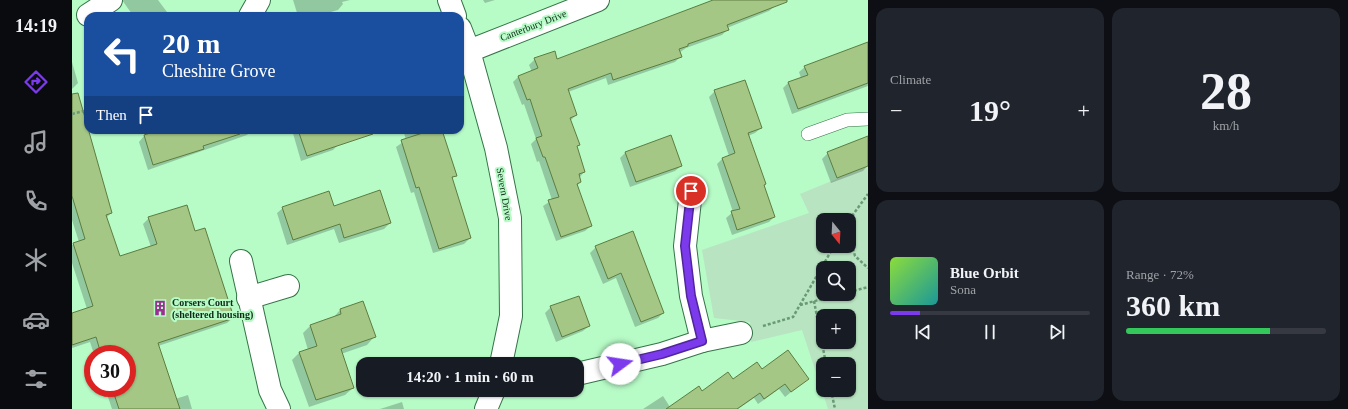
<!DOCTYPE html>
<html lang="en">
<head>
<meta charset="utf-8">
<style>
	:root { --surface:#171b24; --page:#20242c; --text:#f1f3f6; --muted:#9ea1a6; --line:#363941; --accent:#7c3aed }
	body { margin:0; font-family:Georgia,serif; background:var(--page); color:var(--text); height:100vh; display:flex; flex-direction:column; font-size:15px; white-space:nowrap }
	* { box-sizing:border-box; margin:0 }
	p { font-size:13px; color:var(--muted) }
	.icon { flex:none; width:22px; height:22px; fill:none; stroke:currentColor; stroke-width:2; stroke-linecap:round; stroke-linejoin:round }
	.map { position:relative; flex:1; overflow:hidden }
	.sheet { display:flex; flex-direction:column; gap:8px; padding:8px; background:#0d0f14; width:480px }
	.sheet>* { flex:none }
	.banner { position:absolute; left:12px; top:12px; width:380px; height:122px; border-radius:12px; box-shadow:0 1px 3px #0004; background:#1a4fa0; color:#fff; overflow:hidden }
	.needle { width:26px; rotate:162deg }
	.tools { position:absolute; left:744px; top:213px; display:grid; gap:8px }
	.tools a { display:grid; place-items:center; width:40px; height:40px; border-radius:8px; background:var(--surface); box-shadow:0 1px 3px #0004; font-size:20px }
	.speed { position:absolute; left:12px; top:345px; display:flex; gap:8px; font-size:20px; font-weight:700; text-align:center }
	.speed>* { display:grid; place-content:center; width:52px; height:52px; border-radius:50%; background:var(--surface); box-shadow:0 1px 3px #0004; line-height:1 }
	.speed .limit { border:6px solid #d22; background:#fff; color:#111 }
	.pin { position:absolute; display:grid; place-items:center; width:34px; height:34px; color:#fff; margin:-17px; border:2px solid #fff; border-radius:50%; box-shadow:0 1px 4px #0007 }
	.me { position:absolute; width:44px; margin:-22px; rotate:76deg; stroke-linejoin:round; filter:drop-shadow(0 0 3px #0008) }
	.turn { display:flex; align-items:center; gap:14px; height:84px; padding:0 12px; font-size:18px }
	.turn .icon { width:52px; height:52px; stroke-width:2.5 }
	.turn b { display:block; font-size:28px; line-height:34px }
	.then { display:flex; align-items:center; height:38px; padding:0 12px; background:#0003; gap:8px; font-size:15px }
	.big { font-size:30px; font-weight:700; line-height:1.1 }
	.sheet .widget { flex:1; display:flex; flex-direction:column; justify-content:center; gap:6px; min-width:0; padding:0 14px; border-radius:12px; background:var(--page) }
	.sheet .dial { align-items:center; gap:0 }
	.dial b { font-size:52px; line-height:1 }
	.song { display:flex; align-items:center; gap:12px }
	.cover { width:48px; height:48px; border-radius:6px; background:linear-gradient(135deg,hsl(90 70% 55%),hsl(180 70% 35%)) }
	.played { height:4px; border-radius:2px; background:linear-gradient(90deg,var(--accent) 15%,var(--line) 15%) }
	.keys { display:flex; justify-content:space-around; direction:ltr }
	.heat { display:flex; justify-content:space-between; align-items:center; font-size:22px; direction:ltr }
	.charge { height:6px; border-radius:3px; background:linear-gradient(90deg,#34c759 72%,var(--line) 0) }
	.sheet .tiles { flex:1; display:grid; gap:8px; grid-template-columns:repeat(2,1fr) }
	.trip { position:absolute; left:284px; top:357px; width:228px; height:40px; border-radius:12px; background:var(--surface); box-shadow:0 1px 3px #0004; font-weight:700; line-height:40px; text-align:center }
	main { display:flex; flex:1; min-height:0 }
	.menu { display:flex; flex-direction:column; width:72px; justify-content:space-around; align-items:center; background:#090b0e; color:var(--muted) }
	.menu .icon { width:28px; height:28px }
	.menu .selected { color:var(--accent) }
	.menu b { font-size:18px; color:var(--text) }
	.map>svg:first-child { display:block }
</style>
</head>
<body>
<main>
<nav class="menu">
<b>14:19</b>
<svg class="icon selected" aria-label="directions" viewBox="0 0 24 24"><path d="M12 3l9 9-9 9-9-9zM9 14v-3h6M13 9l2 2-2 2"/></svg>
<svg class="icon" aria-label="music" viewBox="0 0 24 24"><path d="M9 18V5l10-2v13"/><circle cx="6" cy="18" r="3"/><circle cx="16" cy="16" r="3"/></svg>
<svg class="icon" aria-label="phone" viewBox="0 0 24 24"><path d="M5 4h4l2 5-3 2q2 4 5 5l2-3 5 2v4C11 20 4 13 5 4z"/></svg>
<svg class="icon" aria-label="climate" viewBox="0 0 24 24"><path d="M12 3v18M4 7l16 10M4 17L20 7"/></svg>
<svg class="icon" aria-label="car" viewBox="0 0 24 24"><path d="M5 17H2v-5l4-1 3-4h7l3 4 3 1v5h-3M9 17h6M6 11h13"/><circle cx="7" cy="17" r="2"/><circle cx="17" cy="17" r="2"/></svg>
<svg class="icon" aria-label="filters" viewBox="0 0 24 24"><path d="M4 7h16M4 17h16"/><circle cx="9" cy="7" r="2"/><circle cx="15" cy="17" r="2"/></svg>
</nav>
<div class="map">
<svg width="796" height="409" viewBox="0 0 796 409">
	<rect width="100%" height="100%" fill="#b7fbc7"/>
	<!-- green -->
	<path fill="#b8e4c1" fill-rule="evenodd" d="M 796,166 L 796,409 L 756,409 L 730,330 L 679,342 L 678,322 L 642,318 L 630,250 L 737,213 L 728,194 ZM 751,220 L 777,220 L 777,246 L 751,246 ZM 751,268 L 777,268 L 777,294 L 751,294 ZM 751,316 L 777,316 L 777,342 L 751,342 ZM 751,364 L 777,364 L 777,390 L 751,390 Z"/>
	<!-- shadow -->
	<g fill="#0003">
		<path d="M 50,0 L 86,0 L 98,16 L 56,16 L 60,14 Z"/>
		<path d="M 221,0 L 278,0 L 270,2 L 271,4 L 266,10 L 245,16 L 226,16 Z"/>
		<path d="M 411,0 L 423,0 L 413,3 Z"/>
		<path d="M 644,0 L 701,0 L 703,6 L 697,11 L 655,28 L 656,29 L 650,35 L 614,48 L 607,53 L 608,57 L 603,62 L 536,85 L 534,78 L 496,92 L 504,115 L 498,121 L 506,145 L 504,148 L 512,172 L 507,178 L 508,182 L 505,186 L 519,226 L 513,231 L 484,241 L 471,206 L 480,200 L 467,161 L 465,162 L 459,144 L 464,139 L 452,104 L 450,105 L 441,82 L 447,76 L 460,72 L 457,65 L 463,59 L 485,60 Z"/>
		<path d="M 796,42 L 796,86 L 720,114 L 711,88 L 716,83 L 729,78 L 727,72 L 733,67 Z"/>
		<path d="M 0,62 L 6,83 L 0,89 Z"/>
		<path d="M 643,91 L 689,128 L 683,133 L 676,136 L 693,184 L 692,186 L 702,217 L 697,222 L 660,235 L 654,218 L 661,212 L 645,164 L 650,159 L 657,156 L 637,97 Z"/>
		<path d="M 90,130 L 180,130 L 175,135 L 76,170 L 67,142 L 72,136 Z"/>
		<path d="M 220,130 L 261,130 L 266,145 L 261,150 L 229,161 Z"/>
		<path d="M 331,130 L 369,130 L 383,175 L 380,179 L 398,238 L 392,244 L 361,253 L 342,192 L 339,193 L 324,147 L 334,140 Z"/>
		<path d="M 0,132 L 39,213 L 34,218 L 47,258 L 79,247 L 71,224 L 77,218 L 122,233 L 161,318 L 155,323 L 86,346 L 103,399 L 116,395 L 120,409 L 40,409 L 33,388 L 55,388 L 55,354 L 22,354 L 18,342 L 0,348 L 0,314 L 15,309 L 0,263 L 0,245 L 7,242 L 0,220 Z"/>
		<path d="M 553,153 L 609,166 L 603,171 L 558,187 L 548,158 Z"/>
		<path d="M 756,153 L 796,165 L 791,171 L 759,183 L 750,159 Z"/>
		<path d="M 261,207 L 318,223 L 312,229 L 267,243 L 262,229 L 215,245 L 205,213 L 211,208 Z"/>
		<path d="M 524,247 L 591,313 L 586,318 L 563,327 L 544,278 L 531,284 L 518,253 Z"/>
		<path d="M 479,307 L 517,326 L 511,331 L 484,342 L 473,313 Z"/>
		<path d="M 268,310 L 302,337 L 295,345 L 269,354 L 281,388 L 273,395 L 237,407 L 220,360 L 228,352 L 236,350 L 231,333 L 238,326 L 261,318 Z"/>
		<path d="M 690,370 L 735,379 L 713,397 L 707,389 L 686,404 L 682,398 L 666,409 L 571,409 L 591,396 L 598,407 L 630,392 Z"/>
		<path d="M 330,402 L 332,409 L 308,409 Z"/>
	</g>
	<!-- building -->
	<g fill="#a4c786" stroke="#5d7d3f">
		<path d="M 641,0 L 715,0 L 715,2 L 655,25 L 657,30 L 616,44 L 616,46 L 607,49 L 610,57 L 541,80 L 539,73 L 496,89 L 505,115 L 498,118 L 508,145 L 505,146 L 513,172 L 507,174 L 509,182 L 505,184 L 520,226 L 489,237 L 476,200 L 487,197 L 473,157 L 471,157 L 464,138 L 470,136 L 458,99 L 455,100 L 446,76 L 466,68 L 462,58 L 483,51 L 485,59 Z"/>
		<path d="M 796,42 L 796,83 L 726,109 L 716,82 L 736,75 L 732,66 Z"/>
		<path d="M 673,80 L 690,128 L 676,133 L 694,184 L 692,185 L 703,217 L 665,230 L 659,211 L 668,209 L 650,158 L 663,153 L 642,90 Z"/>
		<path d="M 6,93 L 40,213 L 34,215 L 48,256 L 85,244 L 76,217 L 115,205 L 123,231 L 133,228 L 162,318 L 86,343 L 108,409 L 47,409 L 40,388 L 55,388 L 55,354 L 29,354 L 24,337 L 0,345 L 0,313 L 21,306 L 1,243 L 13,239 L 0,196 L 0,94 Z"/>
		<path d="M 87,130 L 168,130 L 168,134 L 131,146 L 132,149 L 81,165 L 72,135 Z"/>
		<path d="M 226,130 L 300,130 L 301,134 L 235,156 Z"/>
		<path d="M 360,130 L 370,130 L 385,176 L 380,177 L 399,238 L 367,249 L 347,187 L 344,188 L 329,140 Z"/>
		<path d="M 599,135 L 610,166 L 564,182 L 553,152 Z"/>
		<path d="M 796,136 L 796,166 L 765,178 L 755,152 Z"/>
		<path d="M 308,190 L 319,223 L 272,238 L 268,224 L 221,240 L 210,207 L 257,191 L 262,206 Z"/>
		<path d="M 561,231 L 592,313 L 569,322 L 549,273 L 536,279 L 523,246 Z"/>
		<path d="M 507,296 L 518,326 L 490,337 L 478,306 Z"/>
		<path d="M 291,301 L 304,337 L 269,349 L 282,388 L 244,400 L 227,352 L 245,346 L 238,325 L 269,314 L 268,309 Z"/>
		<path d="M 716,350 L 737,379 L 719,392 L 713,384 L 692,399 L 688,393 L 665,409 L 594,409 L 627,386 L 630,391 L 656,372 L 661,379 L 685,362 L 690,369 Z"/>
	</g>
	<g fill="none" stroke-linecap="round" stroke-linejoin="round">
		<!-- service casing -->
		<g stroke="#347447" stroke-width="14">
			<path id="service" d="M 736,134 L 775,120 L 796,119"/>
		</g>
		<!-- minor casing -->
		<g stroke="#347447" stroke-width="24">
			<g id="minor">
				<path d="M 377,0 L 383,16"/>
				<path d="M 16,15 L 39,0"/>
				<path d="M 178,16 L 187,0"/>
				<path d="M 388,28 L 397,51 L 424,148 L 438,218 L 439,316 L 429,364"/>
				<path d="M 397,51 L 526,0"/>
				<path d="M 619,191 L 613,246 L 619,296 L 630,341"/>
				<path d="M 169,261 L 198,390 L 207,409"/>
				<path d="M 176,298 L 216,286"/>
				<path d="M 505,374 L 590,354 L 630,341 L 669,333"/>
				<path d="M 414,409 L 422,390"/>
			</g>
		</g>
		<!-- path -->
		<g stroke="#699a75" stroke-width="2.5" stroke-dasharray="3 2" stroke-linecap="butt">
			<path d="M 0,114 L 16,110"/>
			<path d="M 777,220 L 796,194"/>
			<path d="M 777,234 L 783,256 L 796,268"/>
			<path d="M 777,292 L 796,287"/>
			<path d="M 742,301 L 754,364"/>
			<path d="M 728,305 L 769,294"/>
			<path d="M 691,326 L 721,317 L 762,246"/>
			<path d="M 759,390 L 763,409"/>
		</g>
		<!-- service -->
		<use href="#service" stroke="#fff" stroke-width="13"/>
		<!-- minor -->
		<use href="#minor" stroke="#fff" stroke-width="22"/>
	</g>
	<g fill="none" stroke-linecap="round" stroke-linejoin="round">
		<!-- route casing -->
		<g stroke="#51269a" stroke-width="10">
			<path id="route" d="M 548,364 L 590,354 L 630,341 L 619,296 L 613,246 L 619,191"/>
		</g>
		<!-- route -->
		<use href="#route" stroke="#7c3aed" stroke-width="7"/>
	</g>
	<!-- icons -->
	<defs>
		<g id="building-bare" transform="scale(1.2)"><path d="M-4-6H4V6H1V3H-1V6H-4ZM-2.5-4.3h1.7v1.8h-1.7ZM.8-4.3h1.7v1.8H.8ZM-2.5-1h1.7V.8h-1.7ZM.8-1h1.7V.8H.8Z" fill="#9b3092" stroke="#b7fbc7" stroke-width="2.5" paint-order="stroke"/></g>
	</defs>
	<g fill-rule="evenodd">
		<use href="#building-bare" x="88" y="308"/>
	</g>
	<g text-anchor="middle" stroke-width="4" stroke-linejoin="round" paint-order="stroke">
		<!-- street labels -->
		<g font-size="10" fill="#0f2a17" stroke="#b7fbc7">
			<text transform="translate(461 25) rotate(-21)" y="4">Canterbury Drive</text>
			<text transform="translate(433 194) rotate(80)" y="4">Severn Drive</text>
		</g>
		<!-- poi labels -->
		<g font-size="10" font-weight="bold" fill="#0f2a17" stroke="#b7fbc7" text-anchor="start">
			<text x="100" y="306">Corsers Court<tspan x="100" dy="12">(sheltered housing)</tspan></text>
		</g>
	</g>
</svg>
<div class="tools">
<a><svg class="needle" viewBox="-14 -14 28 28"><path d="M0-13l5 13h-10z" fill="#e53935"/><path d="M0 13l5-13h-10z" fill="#9ea1a6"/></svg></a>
<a><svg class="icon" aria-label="search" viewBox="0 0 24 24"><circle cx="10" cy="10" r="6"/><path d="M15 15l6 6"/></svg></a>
<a>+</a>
<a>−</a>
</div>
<div class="speed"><div class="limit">30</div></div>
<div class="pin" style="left:619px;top:191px;background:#d93025"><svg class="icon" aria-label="arrive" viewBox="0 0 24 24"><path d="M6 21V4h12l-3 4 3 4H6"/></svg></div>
<svg class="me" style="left:548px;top:364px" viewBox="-20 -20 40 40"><circle r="19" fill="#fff"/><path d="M0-13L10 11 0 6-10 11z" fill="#7c3aed"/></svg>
<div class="trip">14:20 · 1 min · 60 m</div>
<div class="banner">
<div class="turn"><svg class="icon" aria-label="left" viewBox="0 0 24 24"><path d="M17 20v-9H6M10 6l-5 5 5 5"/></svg><div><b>20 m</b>Cheshire Grove</div></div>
<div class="then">Then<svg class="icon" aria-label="arrive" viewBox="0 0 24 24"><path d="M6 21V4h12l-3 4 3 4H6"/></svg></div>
</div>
</div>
<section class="sheet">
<div class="tiles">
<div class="widget"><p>Climate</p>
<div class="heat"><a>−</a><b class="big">19°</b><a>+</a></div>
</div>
<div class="widget dial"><b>28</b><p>km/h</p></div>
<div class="widget">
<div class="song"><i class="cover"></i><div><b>Blue Orbit</b><p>Sona</p></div></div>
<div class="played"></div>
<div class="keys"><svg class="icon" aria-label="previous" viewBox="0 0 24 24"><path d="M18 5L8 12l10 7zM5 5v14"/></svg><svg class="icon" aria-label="pause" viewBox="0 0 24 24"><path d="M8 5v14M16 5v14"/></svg><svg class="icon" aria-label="next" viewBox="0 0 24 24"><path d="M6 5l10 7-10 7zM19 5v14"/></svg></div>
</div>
<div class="widget"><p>Range · 72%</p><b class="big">360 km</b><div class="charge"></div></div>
</div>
</section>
</main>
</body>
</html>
